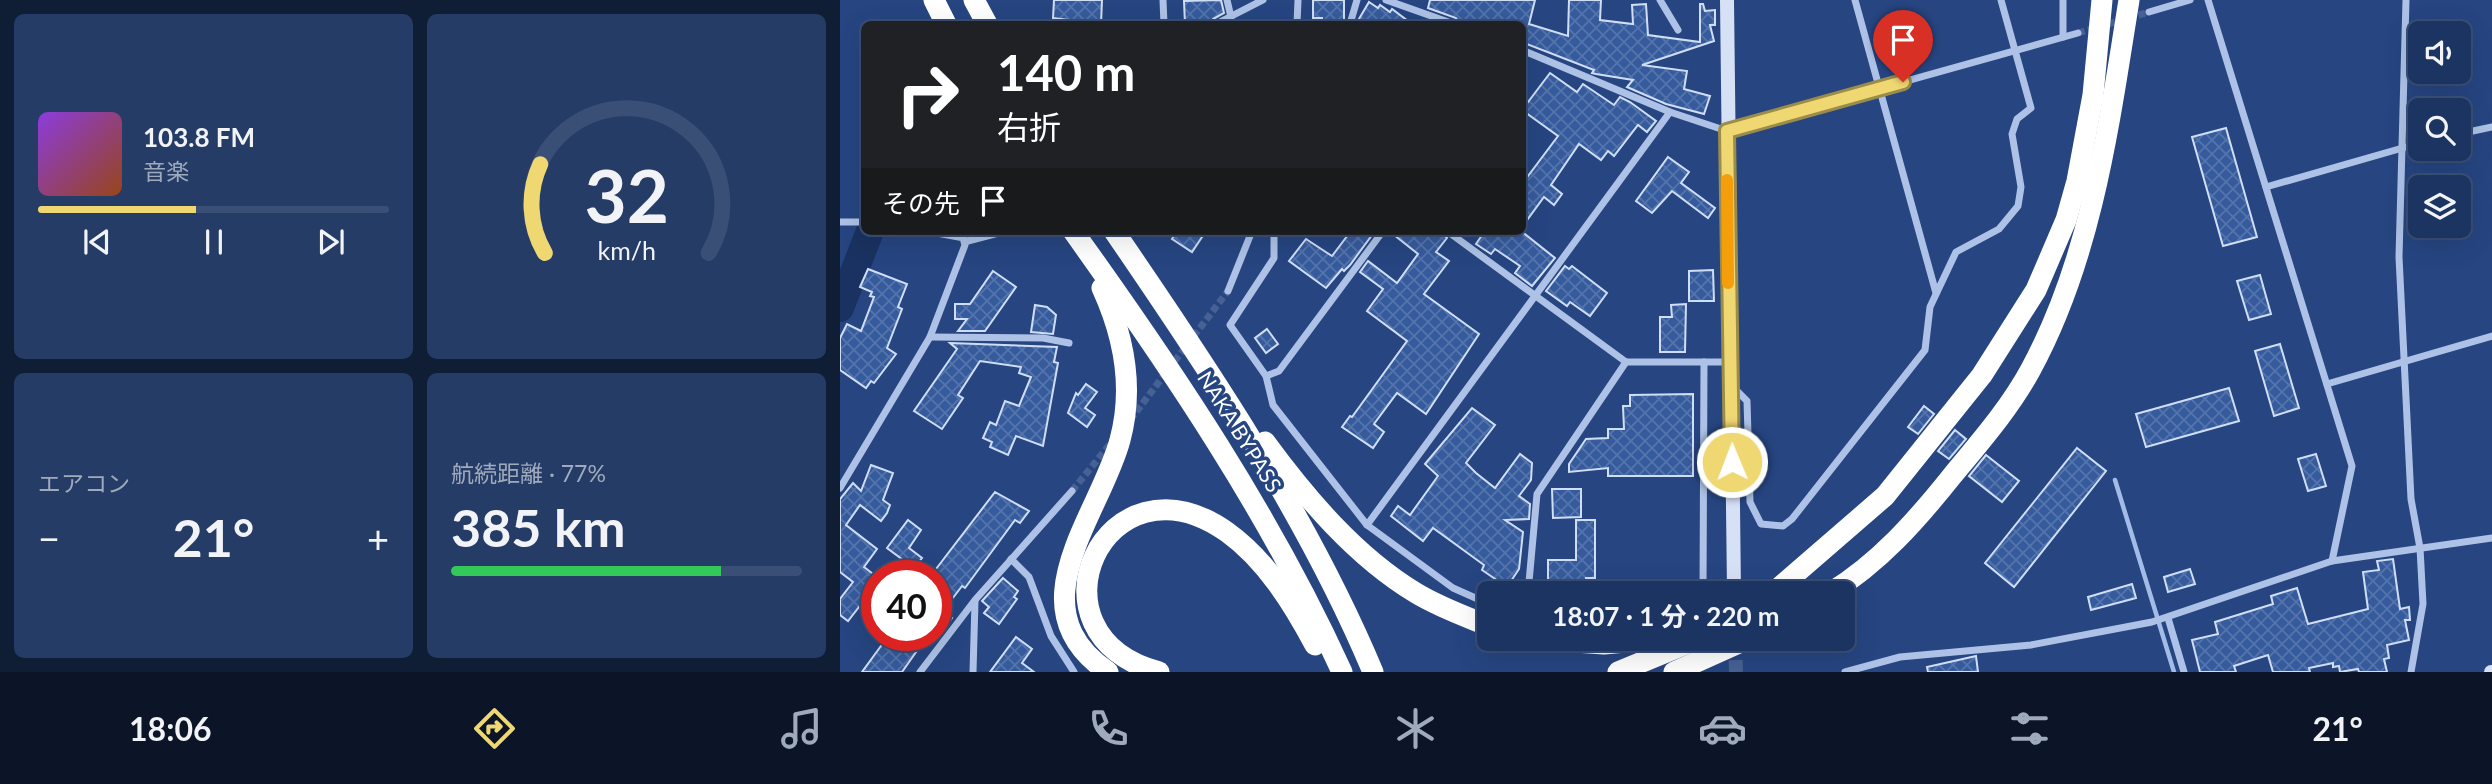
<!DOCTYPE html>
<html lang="ja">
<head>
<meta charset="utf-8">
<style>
	:root { --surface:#1c3461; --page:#253c67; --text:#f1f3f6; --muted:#a0aabd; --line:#3a4f76; --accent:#efd772 }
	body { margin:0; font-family:Lato,"Noto Sans JP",sans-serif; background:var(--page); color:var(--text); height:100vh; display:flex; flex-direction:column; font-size:26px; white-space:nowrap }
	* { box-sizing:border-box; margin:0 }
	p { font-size:23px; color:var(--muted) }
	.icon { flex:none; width:38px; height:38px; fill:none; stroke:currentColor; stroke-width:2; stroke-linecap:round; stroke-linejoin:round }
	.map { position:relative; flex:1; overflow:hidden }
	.sheet { display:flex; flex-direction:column; gap:14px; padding:14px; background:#0f1d35; width:840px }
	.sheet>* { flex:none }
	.guide { position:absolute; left:21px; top:21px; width:665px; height:214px; border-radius:10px; box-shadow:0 7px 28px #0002,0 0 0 2px var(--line); background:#202124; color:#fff; overflow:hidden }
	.controls { position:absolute; left:1568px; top:21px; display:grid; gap:14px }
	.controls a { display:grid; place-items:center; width:63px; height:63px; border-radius:10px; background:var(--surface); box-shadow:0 7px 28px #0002,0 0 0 2px var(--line); font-size:35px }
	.speed { position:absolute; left:21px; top:560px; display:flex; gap:14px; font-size:35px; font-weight:700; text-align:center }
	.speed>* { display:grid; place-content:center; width:91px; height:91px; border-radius:50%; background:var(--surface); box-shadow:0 7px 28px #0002,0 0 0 2px var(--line); line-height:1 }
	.speed .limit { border:10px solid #d22; background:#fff; color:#111 }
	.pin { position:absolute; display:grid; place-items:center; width:60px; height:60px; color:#fff; margin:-72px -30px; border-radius:50% 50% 50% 0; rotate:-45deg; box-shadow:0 0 7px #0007 }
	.pin .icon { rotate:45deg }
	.me { position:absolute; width:77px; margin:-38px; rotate:359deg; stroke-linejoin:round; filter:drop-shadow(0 0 5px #0008) }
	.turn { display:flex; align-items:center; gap:24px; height:147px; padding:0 21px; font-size:32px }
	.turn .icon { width:91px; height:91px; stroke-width:2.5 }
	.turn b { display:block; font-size:49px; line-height:60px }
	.then { display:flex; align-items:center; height:66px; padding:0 21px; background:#0003; gap:14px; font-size:26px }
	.big { font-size:52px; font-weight:700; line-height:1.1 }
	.sheet .card { flex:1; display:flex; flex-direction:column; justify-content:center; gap:10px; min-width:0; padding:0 24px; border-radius:10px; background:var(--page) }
	.sheet .dial { align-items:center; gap:0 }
	.dial svg { height:182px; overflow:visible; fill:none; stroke:var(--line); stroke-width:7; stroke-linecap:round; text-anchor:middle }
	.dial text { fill:var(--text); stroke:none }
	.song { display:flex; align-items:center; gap:21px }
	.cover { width:84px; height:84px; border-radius:10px; background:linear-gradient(135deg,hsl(270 70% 55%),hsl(20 70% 35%)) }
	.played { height:7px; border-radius:4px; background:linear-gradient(90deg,var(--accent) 45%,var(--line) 45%) }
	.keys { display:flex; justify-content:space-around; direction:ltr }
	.heat { display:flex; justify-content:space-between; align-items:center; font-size:38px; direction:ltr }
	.charge { height:10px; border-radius:5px; background:linear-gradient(90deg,#34c759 77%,var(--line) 0) }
	.sheet .tiles { flex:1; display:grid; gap:14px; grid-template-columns:repeat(2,1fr) }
	.trip { position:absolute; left:637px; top:581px; width:378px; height:70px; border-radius:10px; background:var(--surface); box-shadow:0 7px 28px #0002,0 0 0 2px var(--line); font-weight:700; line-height:70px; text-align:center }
	.menu { display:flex; height:112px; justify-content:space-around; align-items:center; background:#0b1527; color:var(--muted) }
	.menu .icon { width:49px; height:49px }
	.menu .current { color:var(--accent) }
	.menu b { font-size:32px; color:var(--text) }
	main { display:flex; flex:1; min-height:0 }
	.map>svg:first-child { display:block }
</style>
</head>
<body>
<main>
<section class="sheet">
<div class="tiles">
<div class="card">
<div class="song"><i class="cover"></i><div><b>103.8 FM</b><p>音楽</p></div></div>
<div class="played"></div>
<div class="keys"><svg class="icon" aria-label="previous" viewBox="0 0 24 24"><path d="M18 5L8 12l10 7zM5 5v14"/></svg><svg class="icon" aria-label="pause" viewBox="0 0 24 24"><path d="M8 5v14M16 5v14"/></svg><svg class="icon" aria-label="next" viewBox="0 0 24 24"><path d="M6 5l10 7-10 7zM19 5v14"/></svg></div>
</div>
<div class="card dial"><svg viewBox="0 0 100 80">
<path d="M14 69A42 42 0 1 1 86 69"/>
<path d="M14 69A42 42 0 0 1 12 30" stroke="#efd772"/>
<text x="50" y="56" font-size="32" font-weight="700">32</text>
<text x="50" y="72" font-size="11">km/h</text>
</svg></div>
<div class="card"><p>エアコン</p>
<div class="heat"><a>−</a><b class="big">21°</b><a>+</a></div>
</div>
<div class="card"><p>航続距離 · 77%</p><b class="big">385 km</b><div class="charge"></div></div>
</div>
</section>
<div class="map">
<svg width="1652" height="672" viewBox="0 0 1652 672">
	<defs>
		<pattern id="building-cross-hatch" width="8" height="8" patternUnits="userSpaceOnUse" patternTransform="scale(1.75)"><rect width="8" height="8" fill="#365b9d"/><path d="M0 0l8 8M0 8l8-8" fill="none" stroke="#5474ac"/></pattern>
	</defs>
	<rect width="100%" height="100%" fill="#264581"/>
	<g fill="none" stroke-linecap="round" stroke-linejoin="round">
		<!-- stream -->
		<path stroke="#a2bce7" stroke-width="4.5" d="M 1275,480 L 1334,672"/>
		<!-- river -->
		<path stroke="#1a3261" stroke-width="28" d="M 0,308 L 30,231"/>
	</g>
	<!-- building -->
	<g fill="url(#building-cross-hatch)" stroke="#d0def5" stroke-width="2">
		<path d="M 214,0 L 262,0 L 261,24 L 213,18 Z"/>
		<path d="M 381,0 L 384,13 L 373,19 L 370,24 L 345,24 L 344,1 Z"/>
		<path d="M 473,0 L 504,0 L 504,24 L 482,24 L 482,18 L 473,18 Z"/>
		<path d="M 590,0 L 695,0 L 689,24 L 728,36 L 729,0 L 761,0 L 760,20 L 793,24 L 792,5 L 806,4 L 808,35 L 860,42 L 860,4 L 863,4 L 865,11 L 875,10 L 875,25 L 870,25 L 874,41 L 802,65 L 847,71 L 844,89 L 870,96 L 864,114 L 826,104 L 787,87 L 793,80 L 756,74 L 752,73 L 754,70 L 684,43 L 686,37 L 682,36 L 682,24 L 620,24 L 616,18 L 588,8 Z"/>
		<path d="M 529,2 L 538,8 L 540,5 L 550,12 L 552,9 L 572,24 L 516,24 Z"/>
		<path d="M 710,73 L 737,92 L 743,84 L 774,105 L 780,97 L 790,102 L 816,121 L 807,132 L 798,125 L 774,156 L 768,151 L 761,160 L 739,144 L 711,185 L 722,194 L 714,205 L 704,197 L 682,227 L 682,184 L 718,136 L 682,110 Z"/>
		<path d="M 1386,128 L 1417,237 L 1383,246 L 1352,137 Z"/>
		<path d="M 828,157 L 849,172 L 841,183 L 875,208 L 868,218 L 832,191 L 812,213 L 796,201 Z"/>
		<path d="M 337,231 L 366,231 L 352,252 L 332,239 Z"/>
		<path d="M 511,231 L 535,231 L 510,265 L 504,271 L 502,269 L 486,288 L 449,261 L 466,239 L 492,256 Z"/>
		<path d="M 549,231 L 599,231 L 607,238 L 596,252 L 609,261 L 584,294 L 639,334 L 586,414 L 557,393 L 534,424 L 544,432 L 533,448 L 502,427 L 510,416 L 512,417 L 567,341 L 527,311 L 543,289 L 520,272 L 528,261 L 557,283 L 578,254 Z"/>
		<path d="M 645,231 L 681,231 L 715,258 L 692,286 L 675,273 L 680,266 L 655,249 L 651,254 L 636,244 Z"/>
		<path d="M 725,266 L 729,269 L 732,266 L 767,293 L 750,316 L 730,302 L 727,306 L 706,291 Z"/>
		<path d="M 28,269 L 67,284 L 58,307 L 62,309 L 47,348 L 56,354 L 34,383 L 31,381 L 26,388 L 0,370 L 0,338 L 7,324 L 21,331 L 34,297 L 30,296 L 32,292 L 20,287 Z"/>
		<path d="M 873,270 L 874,301 L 849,301 L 849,271 Z"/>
		<path d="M 153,271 L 176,287 L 145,331 L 118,331 L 127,319 L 115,319 L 115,304 L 130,304 Z"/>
		<path d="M 1420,275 L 1431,314 L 1409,320 L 1397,281 Z"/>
		<path d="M 846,304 L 845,352 L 820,352 L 820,317 L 832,317 L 831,305 Z"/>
		<path d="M 195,305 L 207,307 L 216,315 L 213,334 L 191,332 Z"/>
		<path d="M 427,329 L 438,344 L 426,353 L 415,338 Z"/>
		<path d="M 110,343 L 217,347 L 214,362 L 218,363 L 203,446 L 176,436 L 168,455 L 150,447 L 152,442 L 143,438 L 150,422 L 156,425 L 165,401 L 179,406 L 191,377 L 179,373 L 181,367 L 140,361 L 118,395 L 123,398 L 102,429 L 74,411 L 117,349 Z"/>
		<path d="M 1440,344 L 1459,408 L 1434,416 L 1415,351 Z"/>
		<path d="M 246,384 L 257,392 L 245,408 L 255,415 L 247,427 L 228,413 L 236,393 L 238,395 Z"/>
		<path d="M 1389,388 L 1399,421 L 1306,447 L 1296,414 Z"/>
		<path d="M 853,394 L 853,476 L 768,476 L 768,468 L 729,472 L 729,464 L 746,439 L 768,438 L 768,429 L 784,429 L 783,406 L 790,406 L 790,395 Z"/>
		<path d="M 1084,406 L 1094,414 L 1078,434 L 1068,427 Z"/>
		<path d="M 632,408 L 655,425 L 626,463 L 636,473 L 655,488 L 680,454 L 692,463 L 691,480 L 679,496 L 690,504 L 689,519 L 665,520 L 683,532 L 679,569 L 667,587 L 642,570 L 644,565 L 593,528 L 583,541 L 551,516 L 558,506 L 570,515 L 598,476 L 585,464 Z"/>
		<path d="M 1115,430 L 1126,439 L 1109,459 L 1098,451 Z"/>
		<path d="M 1237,448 L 1266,471 L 1174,587 L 1145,563 Z"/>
		<path d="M 1476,454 L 1486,486 L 1468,491 L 1458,459 Z"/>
		<path d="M 1146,455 L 1179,481 L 1162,502 L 1129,476 Z"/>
		<path d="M 31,465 L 53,473 L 43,500 L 50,505 L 47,513 L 41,521 L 20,505 L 6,525 L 37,549 L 24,567 L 37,577 L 37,599 L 29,594 L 8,621 L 0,615 L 0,599 L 13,582 L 0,572 L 0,499 L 13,483 L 21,491 Z"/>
		<path d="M 712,489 L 741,489 L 741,517 L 713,518 Z"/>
		<path d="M 155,492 L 189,511 L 180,523 L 175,520 L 125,588 L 122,586 L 103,611 L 112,618 L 104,629 L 96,623 L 96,569 Z"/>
		<path d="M 68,520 L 81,530 L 69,548 L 82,558 L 74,568 L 47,548 Z"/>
		<path d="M 736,520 L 755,520 L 755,578 L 746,578 L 746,593 L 697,592 L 697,580 L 708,580 L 708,560 L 736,560 Z"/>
		<path d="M 1553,559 L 1560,609 L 1569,607 L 1570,620 L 1565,620 L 1569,640 L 1547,645 L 1549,658 L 1544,659 L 1547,672 L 1519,672 L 1518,669 L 1500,672 L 1499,666 L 1493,667 L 1493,663 L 1469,668 L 1470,672 L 1433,672 L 1428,655 L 1394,666 L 1396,672 L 1360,672 L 1352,640 L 1378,634 L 1375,622 L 1433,604 L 1431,596 L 1457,588 L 1468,624 L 1528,609 L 1523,572 L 1539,570 L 1537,561 Z"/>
		<path d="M 1350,569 L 1355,584 L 1328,592 L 1324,577 Z"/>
		<path d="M 163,578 L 178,591 L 174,597 L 177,599 L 159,624 L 144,613 L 149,607 L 142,601 Z"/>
		<path d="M 1292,584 L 1296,598 L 1251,610 L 1248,597 Z"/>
		<path d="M 49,635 L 88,635 L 62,672 L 22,672 Z"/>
		<path d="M 176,637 L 192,649 L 182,663 L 194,672 L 150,672 Z"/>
		<path d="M 1136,656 L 1138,672 L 1088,672 L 1087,667 Z"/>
	</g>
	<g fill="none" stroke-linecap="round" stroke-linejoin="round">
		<!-- street-tunnel -->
		<g stroke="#476194" stroke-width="7" stroke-dasharray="7 3.5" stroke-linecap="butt">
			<path d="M 1238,33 L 1309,12"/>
			<path d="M 290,420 L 388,291"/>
			<path d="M 232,491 L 271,443"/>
		</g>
		<!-- secondary-tunnel -->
		<path stroke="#476194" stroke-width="14" stroke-dasharray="14 7" stroke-linecap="butt" d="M 895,639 L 896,672"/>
		<!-- street -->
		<g stroke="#adc2e6" stroke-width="7">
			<path d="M 323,0 L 324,24"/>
			<path d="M 387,0 L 391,17"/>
			<path d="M 546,0 L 614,24"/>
			<path d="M 820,0 L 838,30"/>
			<path d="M 1015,0 L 1096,293"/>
			<path d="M 1223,0 L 1223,37"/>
			<path d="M 1566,0 L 1559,257 L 1571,499 L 1580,548 L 1583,604 L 1571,672"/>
			<path d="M 1309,12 L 1350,0"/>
			<path d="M 376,24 L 423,0"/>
			<path d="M 457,24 L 458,0"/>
			<path d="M 510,24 L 517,0"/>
			<path d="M 830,112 L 887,131 L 1238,33"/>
			<path d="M 1619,134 L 1652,127"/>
			<path d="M 1426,187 L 1580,143"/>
			<path d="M 0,222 L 24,222"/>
			<path d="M 430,231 L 434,234 L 434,258 L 390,325 L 426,376 L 433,405 L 527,525 L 613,588 L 649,604"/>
			<path d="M 607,231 L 786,362 L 890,362"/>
			<path d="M 124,242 L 166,231"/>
			<path d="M 388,291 L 412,231"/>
			<path d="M 90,337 L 203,338 L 229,343"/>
			<path d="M 426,376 L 439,371 L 543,231"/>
			<path d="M 1487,384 L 1652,336"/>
			<path d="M 893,387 L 907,401 L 910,502 L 921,524 L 943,526 L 952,519 L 1085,350 L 1090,307 L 1116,252 L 1159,229 L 1178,206 L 1181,187 L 1172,134 L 1177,119 L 1191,108 L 1161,0"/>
			<path d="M 0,488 L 90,337 L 125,245 L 124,238 L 86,231"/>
			<path d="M 527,525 L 830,112 L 682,50"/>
			<path d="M 171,559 L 189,577 L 211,636 L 234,672"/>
			<path d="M 1492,561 L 1652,538"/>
			<path d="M 688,593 L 697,494 L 786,362"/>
			<path d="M 863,593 L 864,362"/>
			<path d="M 1328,618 L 1344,672"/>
			<path d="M 80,672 L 135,600 L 232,491"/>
			<path d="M 133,672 L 135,601"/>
			<path d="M 1005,672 L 1060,657 L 1191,645 L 1312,622 L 1492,561 L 1512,466 L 1368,0"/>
		</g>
		<!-- secondary -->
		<g stroke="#d7e1f6" stroke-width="14">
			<path d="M 887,0 L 894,591"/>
			<path d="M 1651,672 L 1652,672"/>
		</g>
		<!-- highway -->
		<g stroke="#fff" stroke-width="21">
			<path d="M 94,0 L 106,24"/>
			<path d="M 134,0 L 147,24"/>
			<path d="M 233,231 C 334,372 430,514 502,672"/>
			<path d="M 274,231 C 370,371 467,515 533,672"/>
			<path d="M 262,288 C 284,336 294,388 280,440 C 260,515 173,608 268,672"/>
			<path d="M 425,442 C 466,498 516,557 576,593 C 599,607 624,616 649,626"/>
			<path d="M 933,593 L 1045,496 L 1142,375 L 1196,290 L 1226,220 L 1237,181 L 1253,95 L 1262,0"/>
			<path d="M 990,593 C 1039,563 1076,521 1112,476 C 1140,442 1170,408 1191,369 C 1252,256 1269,125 1289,0"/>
			<path d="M 691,639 L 764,644 L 818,639"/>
			<path d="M 319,672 C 179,635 265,446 387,532 C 426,560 453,604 475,645"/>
			<path d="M 778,672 L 858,639"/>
			<path d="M 834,672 L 908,639"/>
		</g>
	</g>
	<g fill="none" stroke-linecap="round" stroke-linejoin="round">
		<!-- route casing -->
		<g stroke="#9b8c4a" stroke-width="18">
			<path id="route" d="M 892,462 L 887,131 L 1063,82"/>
		</g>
		<!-- route -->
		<use href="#route" stroke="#efd772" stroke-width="12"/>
		<!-- slow -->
		<path stroke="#f59e0b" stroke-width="12" d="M 887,180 L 888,283"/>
	</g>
	<g text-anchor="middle" stroke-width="7" stroke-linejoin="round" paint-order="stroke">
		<!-- street labels -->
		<g font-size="21" fill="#fff" stroke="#264581">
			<text transform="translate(399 432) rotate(58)" y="7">NAKA BYPASS</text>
		</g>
	</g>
</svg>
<div class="controls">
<a><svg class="icon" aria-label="sound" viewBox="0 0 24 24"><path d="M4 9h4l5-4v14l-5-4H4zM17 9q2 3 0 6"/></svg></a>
<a><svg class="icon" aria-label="search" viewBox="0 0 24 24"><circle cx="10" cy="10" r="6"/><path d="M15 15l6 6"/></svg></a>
<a><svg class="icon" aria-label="layers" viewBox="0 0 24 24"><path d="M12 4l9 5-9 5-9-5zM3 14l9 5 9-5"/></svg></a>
</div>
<div class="speed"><div class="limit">40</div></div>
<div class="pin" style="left:1063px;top:82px;background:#d93025"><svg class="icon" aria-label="arrive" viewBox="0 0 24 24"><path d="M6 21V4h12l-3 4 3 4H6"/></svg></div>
<svg class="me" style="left:892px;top:462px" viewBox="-20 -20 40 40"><circle r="17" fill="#efd772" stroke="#fff" stroke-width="3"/><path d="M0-11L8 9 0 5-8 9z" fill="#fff"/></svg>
<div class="trip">18:07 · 1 分 · 220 m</div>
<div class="guide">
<div class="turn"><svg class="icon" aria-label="right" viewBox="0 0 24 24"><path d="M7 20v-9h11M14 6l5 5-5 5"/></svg><div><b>140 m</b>右折</div></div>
<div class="then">その先<svg class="icon" aria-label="arrive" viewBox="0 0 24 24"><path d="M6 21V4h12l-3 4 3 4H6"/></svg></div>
</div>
</div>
</main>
<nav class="menu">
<b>18:06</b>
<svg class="icon current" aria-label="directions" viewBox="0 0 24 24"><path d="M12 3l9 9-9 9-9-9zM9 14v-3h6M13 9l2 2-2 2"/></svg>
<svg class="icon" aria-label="music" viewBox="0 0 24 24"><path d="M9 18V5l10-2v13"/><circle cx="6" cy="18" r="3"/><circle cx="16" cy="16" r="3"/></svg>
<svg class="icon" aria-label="phone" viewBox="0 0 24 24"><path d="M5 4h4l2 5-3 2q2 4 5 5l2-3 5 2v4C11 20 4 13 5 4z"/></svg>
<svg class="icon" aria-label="climate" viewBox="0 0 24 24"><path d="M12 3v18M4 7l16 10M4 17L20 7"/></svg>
<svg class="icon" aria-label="car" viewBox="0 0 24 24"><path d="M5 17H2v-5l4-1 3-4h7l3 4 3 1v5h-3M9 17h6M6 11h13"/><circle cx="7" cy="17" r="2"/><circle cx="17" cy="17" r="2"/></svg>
<svg class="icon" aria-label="filters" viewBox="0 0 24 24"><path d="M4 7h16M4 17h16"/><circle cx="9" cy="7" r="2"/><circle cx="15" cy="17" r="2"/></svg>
<b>21°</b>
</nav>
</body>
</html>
